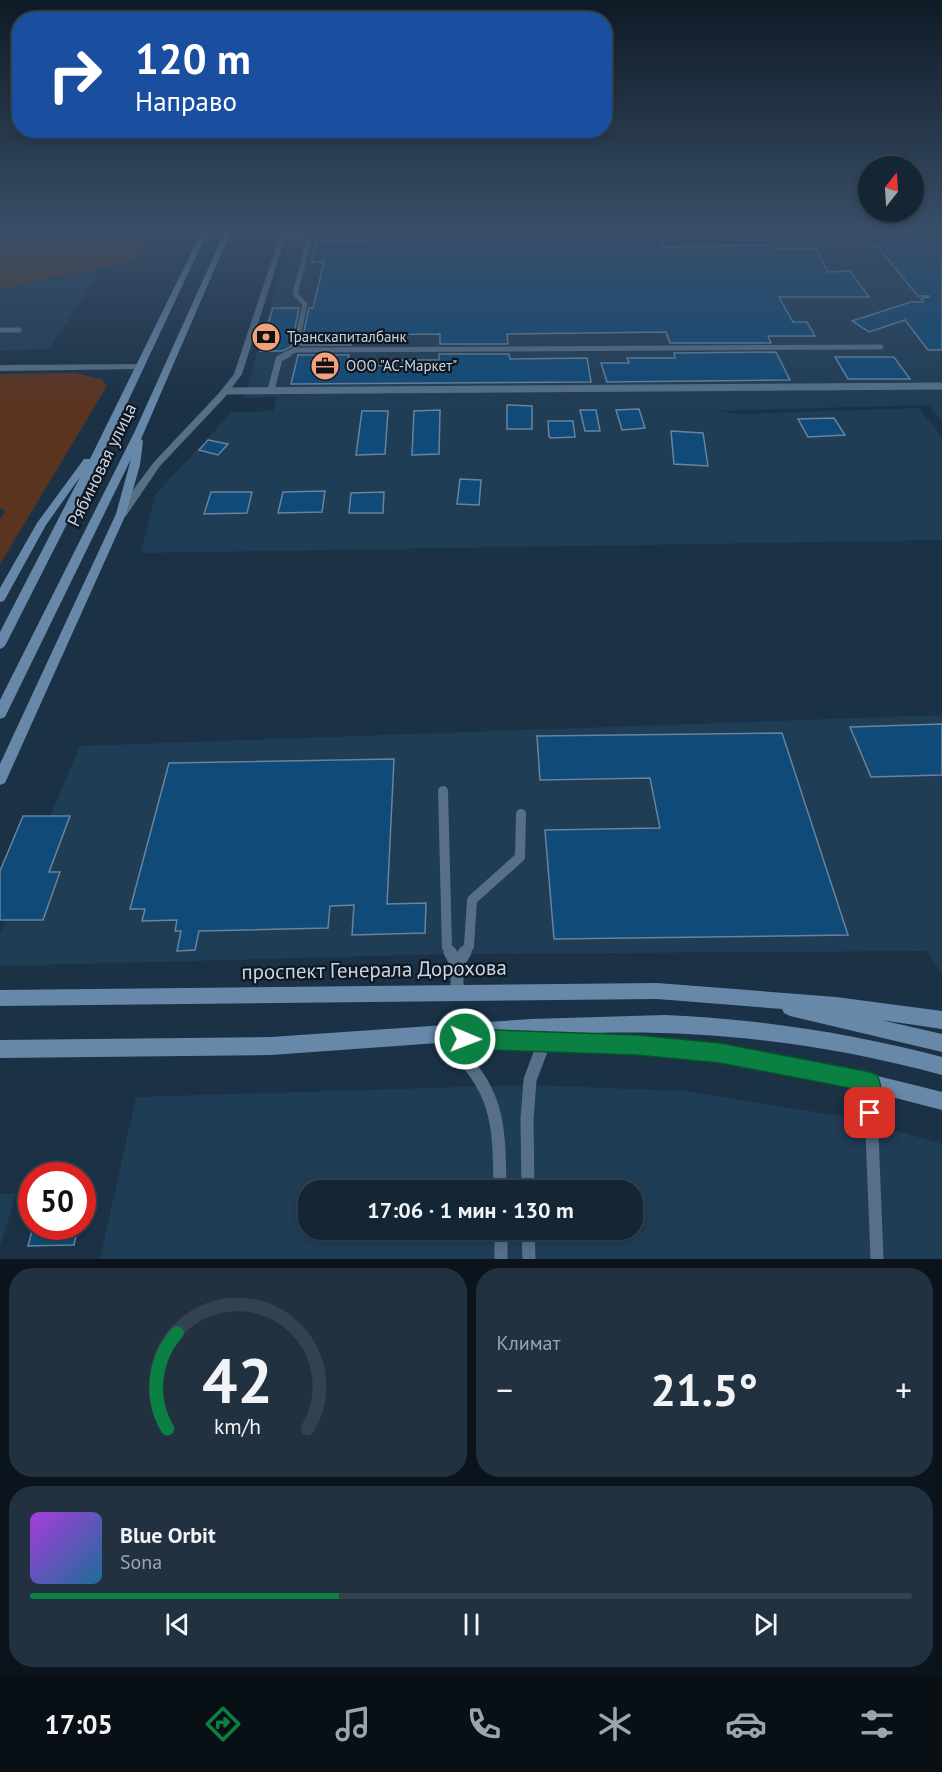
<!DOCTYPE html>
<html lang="ru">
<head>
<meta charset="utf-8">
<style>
	:root { --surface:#142534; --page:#213140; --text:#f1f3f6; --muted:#9da5ac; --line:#33424f; --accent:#0b8043 }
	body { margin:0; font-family:"PT Sans",sans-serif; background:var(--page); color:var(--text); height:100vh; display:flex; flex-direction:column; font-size:22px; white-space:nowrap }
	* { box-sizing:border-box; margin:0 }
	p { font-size:20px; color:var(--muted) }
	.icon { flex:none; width:33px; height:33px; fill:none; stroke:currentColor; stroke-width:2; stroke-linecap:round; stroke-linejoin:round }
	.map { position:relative; height:1259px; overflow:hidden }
	.sheet { display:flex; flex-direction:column; gap:9px; padding:9px; background:#0b141d; flex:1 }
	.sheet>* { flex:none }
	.hud { position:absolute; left:12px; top:12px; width:600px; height:126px; border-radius:24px; box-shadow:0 3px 9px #0003,0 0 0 2px var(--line); background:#1a4fa0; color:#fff; overflow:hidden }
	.needle { width:39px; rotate:17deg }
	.fabs { position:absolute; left:858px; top:156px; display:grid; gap:12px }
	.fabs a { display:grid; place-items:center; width:66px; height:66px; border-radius:50%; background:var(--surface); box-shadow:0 3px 9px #0003,0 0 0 2px var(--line); font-size:30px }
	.speed { position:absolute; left:18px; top:1162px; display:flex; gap:12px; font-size:30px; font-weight:700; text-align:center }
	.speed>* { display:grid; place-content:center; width:78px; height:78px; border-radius:50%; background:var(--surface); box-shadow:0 3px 9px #0003,0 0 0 2px var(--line); line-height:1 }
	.speed .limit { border:9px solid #d22; background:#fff; color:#111 }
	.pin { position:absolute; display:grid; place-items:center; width:51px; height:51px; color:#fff; margin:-26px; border-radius:12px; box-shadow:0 3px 9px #0006 }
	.me { position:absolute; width:66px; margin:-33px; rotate:91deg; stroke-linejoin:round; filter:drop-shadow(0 0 4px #0008) }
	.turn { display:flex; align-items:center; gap:21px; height:126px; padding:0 24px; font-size:27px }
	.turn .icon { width:78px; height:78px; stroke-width:2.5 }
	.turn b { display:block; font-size:42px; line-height:51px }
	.big { font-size:45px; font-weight:600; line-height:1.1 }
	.sheet .tile { flex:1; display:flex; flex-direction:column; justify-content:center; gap:9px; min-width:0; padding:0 21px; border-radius:24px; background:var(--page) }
	.sheet .dial { align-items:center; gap:0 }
	.dial svg { height:156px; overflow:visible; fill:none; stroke:var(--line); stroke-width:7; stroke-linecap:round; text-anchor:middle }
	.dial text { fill:var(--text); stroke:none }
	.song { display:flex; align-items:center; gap:18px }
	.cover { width:72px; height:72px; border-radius:9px; background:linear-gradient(135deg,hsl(280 70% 55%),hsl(200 70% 35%)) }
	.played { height:6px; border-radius:3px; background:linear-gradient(90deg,var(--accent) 35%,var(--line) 35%) }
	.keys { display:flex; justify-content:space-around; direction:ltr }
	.heat { display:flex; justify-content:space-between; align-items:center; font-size:33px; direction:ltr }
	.sheet .tiles { flex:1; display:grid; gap:9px; grid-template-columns:1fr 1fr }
	.tile:last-child { grid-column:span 2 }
	.trip { position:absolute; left:298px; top:1180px; width:345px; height:60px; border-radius:24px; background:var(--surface); box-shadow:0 3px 9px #0003,0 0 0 2px var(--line); font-weight:600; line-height:60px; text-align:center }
	.tabs { display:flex; height:96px; justify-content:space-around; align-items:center; background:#080f15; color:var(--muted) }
	.tabs .icon { width:42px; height:42px }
	.tabs .active { color:var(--accent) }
	.tabs b { font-size:27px; color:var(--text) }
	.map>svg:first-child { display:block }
</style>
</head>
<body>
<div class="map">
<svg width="942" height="1259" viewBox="0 0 942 1259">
	<rect width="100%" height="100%" fill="#1b3146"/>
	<!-- built -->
	<g fill="#203d56" fill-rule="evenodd">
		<path d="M 293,229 L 942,229 L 942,422 L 928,405 L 714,411 L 738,414 L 919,408 L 942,437 L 942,540 L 141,553 L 155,495 L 232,412 L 273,411 L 277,397 L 244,398 Z"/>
		<path d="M 103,268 L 49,349 L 0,351 L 0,289 Z"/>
		<path d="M 942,715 L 942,974 L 927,951 L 449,954 L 0,966 L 0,935 L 80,746 Z"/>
		<path d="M 529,1085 L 684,1091 L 854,1118 L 942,1144 L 942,1259 L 100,1259 L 136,1097 ZM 309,1191 L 633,1191 L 633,1230 L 309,1230 Z"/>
		<path d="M 0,1194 L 16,1194 L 0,1246 Z"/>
	</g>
	<!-- green -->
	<g fill="#5b3420">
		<path d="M 0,229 L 152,229 L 134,261 L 0,289 Z"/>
		<path d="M 75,373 L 101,379 L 107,386 L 0,564 L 0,519 L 5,511 L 0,508 L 0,374 Z"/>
	</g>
	<!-- building -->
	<g fill="#0f4a78" stroke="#6a839b" stroke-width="1.5">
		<path d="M 942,232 L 942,350 L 928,350 L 905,320 L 869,332 L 852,321 L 911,302 L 923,302 L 921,299 L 930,296 L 918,296 L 878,247 L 872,247 L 860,233 Z"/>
		<path d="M 660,238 L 663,247 L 770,245 L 772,248 L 816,249 L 828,272 L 850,271 L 869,297 L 779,297 L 793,322 L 807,322 L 815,336 L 768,336 L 771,343 L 670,343 L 666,332 L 507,334 L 508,344 L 440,344 L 440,334 L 352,335 L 351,345 L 301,345 L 309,308 L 313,308 L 324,262 L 311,262 L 317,241 Z"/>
		<path d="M 273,308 L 299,308 L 291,347 L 282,351 L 260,351 Z"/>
		<path d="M 776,352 L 790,380 L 607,382 L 601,363 L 629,363 L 627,358 L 675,358 L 674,353 Z"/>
		<path d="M 439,354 L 509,354 L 510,359 L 587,358 L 591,382 L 291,384 L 298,355 L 349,355 L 348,360 L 357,360 L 356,366 L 394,365 L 394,360 L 439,360 Z"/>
		<path d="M 835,357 L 894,357 L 910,379 L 848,379 Z"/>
		<path d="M 507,405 L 532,406 L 532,429 L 507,429 Z"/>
		<path d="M 639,409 L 645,428 L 622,430 L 616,410 Z"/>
		<path d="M 440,410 L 439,454 L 412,455 L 414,411 Z"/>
		<path d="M 580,410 L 596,410 L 600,431 L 585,431 Z"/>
		<path d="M 362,411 L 388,411 L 385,454 L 356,455 Z"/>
		<path d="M 834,418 L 845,435 L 808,437 L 798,419 Z"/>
		<path d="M 548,421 L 573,421 L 575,437 L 551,438 L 549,437 Z"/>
		<path d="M 671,431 L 703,433 L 708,466 L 674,464 Z"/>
		<path d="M 208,440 L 228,444 L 218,455 L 199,450 Z"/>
		<path d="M 460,479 L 481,480 L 479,505 L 457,504 Z"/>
		<path d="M 325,491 L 322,512 L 278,513 L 283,492 Z"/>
		<path d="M 211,492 L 252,492 L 247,513 L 204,514 Z"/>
		<path d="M 384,492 L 383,513 L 349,513 L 351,493 Z"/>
		<path d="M 942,724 L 942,775 L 871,777 L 850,727 Z"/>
		<path d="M 782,733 L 848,935 L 554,939 L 545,830 L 660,828 L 650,778 L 540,780 L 537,736 Z"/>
		<path d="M 394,759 L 387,904 L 426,903 L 425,933 L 352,935 L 354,905 L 330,906 L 328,928 L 199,931 L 195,950 L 177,951 L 181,931 L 175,931 L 177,920 L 142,921 L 145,909 L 130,909 L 169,763 Z"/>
		<path d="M 23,816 L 70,816 L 49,872 L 60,872 L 43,920 L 0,920 L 0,871 Z"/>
		<path d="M 33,1227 L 78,1227 L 74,1245 L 28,1246 Z"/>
	</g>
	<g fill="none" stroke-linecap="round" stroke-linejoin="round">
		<!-- lane-far3 -->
		<g stroke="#577087" stroke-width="5">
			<path d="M 283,235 L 309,240 L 295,294 L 305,304 L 295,350 L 285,355"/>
			<path d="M 0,330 L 19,330"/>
			<path d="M 295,350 L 881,347"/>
		</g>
		<!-- lane-far2 -->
		<g stroke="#577087" stroke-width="7">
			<path d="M 271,390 L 279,359 L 288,354"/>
			<path d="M 226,391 L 942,386"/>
		</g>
		<!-- lane-far1 -->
		<g stroke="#577087" stroke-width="10">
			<path d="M 443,791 L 447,947 L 451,953"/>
			<path d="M 464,953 L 469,946 L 472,900 L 520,857 L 521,814"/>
		</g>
		<!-- lane -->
		<g stroke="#577087" stroke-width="13">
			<path d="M 450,952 L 457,965"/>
			<path d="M 457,991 L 457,965 L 465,952"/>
			<path d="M 445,1038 C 499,1092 499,1118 500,1191"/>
			<path d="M 870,1082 L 877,1259"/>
			<path d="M 528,1191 L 527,1119 L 530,1080 L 545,1040"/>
			<path d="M 501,1230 L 501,1259"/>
			<path d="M 528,1230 L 529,1259"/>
		</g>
		<!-- street -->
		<g fill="#577087" fill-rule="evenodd">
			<path d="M 282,229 L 288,229 L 242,374 L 225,397 L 160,466 L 126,516 L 118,516 L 117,513 L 118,510 L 154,462 L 219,393 L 234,374 Z"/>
			<path d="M 140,364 L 144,367 L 143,369 L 0,371 L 0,365 Z"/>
		</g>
		<!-- secondary -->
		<g fill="#6788a8" fill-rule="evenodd">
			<path d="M 203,229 L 209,229 L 113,433 L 6,644 L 4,647 L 0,649 L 0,632 L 80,477 L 46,525 L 4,601 L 0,602 L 0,588 L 37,523 L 84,459 L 90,459 Z"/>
			<path d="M 226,229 L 232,229 L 141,439 L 143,441 L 140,465 L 126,514 L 5,783 L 0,785 L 0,764 L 116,514 L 131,459 L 5,717 L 0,719 L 0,700 L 135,431 Z"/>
			<path d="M 657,983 L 836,997 L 942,1011 L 942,1029 L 881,1020 L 942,1034 L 942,1052 L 790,1016 L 784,1013 L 782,1009 L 657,999 L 0,1006 L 0,990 Z"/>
			<path d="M 665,1015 C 759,1019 851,1033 942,1057 L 942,1075 C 828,1044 713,1030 594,1033 C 713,1039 827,1062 942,1092 L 942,1110 C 869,1091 795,1072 719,1062 C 638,1050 556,1049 474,1048 L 468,1045 L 466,1041 L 271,1055 L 0,1058 L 0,1040 L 271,1037 L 531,1019 Z"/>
		</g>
	</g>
	<!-- sky -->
	<linearGradient id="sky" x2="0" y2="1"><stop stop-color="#0f1b26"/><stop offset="0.57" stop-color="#394e68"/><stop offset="1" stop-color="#394e68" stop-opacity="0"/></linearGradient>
	<rect width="942" height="405" fill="url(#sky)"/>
	<!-- route -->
	<path fill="#0b8043" stroke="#07532c" stroke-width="1.5" d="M 465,1029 L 637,1035 L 720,1043 L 870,1072 L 877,1075 C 883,1087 883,1107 878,1120 L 870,1123 L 863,1120 L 860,1113 L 860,1090 L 720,1063 L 637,1055 L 465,1049 L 458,1046 L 455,1039 L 458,1032 Z"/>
	<!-- icons -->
	<defs>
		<g id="bank-disc" transform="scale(1.5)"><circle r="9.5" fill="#f1a27b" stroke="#0f1822"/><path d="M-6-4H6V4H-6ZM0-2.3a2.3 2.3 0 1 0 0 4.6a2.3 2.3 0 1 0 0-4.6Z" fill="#111"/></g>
		<g id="office-disc" transform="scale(1.5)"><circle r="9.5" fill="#f1a27b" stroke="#0f1822"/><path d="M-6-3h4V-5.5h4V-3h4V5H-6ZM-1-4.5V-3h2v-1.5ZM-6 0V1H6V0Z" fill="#111"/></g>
	</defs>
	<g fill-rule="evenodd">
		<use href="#bank-disc" x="266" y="337"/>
		<use href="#office-disc" x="325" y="366"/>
	</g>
	<g text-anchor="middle" stroke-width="4.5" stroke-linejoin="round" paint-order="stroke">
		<!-- far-poi labels -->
		<g font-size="15" fill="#c7d5e2" stroke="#0f1822" text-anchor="start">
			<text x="287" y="342">Транскапиталбанк</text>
			<text x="346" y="371">ООО "АС-Маркет"</text>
		</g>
		<!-- street labels -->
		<g font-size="18" fill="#c7d5e2" stroke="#0f1822">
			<text transform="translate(102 465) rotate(-64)" y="6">Рябиновая улица</text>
		</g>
		<!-- near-street labels -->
		<g font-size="21" fill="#c7d5e2" stroke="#0f1822">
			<text transform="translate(374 970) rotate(-1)" y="7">проспект Генерала Дорохова</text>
		</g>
	</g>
</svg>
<div class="fabs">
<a><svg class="needle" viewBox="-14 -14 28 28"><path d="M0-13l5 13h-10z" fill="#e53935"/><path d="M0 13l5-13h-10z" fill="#9da5ac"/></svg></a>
</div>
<div class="speed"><div class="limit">50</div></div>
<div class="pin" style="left:870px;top:1113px;background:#d93025"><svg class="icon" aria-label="arrive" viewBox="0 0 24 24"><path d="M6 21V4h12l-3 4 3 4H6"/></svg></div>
<svg class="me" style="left:465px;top:1039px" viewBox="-20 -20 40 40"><circle r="17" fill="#0b8043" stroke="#fff" stroke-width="3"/><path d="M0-11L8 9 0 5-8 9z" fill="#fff"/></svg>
<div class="trip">17:06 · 1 мин · 130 m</div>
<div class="hud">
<div class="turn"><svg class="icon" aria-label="right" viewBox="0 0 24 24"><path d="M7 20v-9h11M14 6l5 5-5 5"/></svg><div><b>120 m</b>Направо</div></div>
</div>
</div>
<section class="sheet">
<div class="tiles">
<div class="tile dial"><svg viewBox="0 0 100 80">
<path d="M14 69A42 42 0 1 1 86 69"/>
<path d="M14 69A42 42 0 0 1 19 20" stroke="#0b8043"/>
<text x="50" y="56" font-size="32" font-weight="700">42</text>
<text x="50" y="72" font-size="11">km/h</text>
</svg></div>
<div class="tile"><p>Климат</p>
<div class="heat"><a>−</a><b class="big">21.5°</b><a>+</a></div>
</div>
<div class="tile">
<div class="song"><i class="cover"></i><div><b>Blue Orbit</b><p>Sona</p></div></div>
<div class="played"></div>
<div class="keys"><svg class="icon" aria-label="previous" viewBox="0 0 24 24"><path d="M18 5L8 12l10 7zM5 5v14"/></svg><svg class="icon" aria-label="pause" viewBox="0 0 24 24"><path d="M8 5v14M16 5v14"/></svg><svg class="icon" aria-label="next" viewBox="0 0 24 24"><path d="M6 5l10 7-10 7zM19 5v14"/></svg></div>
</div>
</div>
</section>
<nav class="tabs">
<b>17:05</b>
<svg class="icon active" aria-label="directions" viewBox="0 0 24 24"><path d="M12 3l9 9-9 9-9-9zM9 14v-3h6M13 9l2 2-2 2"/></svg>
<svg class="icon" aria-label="music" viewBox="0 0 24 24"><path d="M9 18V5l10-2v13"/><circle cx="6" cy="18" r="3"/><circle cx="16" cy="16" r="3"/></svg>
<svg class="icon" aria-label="phone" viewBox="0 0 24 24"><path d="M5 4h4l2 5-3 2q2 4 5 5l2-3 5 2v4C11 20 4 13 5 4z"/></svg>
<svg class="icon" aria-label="climate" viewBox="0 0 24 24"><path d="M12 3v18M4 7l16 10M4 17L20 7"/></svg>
<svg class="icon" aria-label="car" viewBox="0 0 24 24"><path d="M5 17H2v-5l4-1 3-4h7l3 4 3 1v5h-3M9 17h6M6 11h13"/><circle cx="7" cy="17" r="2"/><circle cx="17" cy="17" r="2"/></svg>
<svg class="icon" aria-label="filters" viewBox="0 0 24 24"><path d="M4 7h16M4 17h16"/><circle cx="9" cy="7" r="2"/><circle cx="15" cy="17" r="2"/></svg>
</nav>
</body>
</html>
